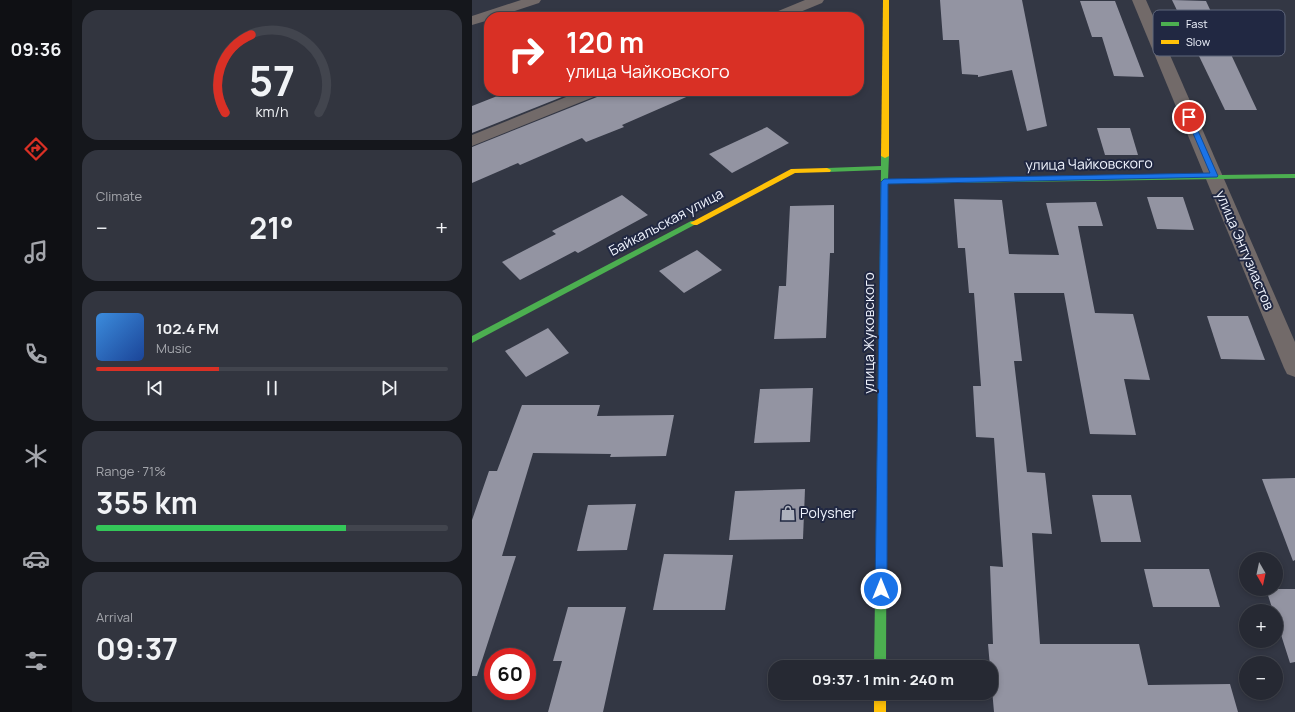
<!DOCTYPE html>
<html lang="en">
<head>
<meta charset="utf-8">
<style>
	:root { --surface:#262933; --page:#32353f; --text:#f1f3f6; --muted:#a4a6ac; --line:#42454e; --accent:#d93025 }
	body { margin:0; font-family:Manrope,sans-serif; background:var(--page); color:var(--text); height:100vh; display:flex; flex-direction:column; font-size:15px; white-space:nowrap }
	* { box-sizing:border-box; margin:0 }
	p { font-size:13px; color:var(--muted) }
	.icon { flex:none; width:22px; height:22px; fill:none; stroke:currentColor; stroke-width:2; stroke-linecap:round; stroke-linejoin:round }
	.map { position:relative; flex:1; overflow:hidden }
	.sheet { display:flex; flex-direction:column; gap:10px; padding:10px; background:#15171c; width:400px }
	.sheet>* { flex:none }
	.hud { position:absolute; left:12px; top:12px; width:380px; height:84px; border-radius:16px; box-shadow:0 2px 6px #0003,0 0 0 1px var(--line); background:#d93025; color:#fff; overflow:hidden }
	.needle { width:26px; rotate:171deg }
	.controls { position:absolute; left:767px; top:552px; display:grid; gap:8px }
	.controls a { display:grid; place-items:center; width:44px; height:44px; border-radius:50%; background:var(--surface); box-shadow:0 2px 6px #0003,0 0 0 1px var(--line); font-size:20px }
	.speed { position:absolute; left:12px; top:648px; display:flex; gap:8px; font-size:20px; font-weight:700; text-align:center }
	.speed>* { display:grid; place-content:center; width:52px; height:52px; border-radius:50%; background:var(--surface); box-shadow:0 2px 6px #0003,0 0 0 1px var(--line); line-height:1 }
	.speed .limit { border:6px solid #d22; background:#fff; color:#111 }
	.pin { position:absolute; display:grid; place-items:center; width:34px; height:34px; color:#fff; margin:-17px; border:2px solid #fff; border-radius:50%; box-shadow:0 1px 4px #0007 }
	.me { position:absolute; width:44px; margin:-22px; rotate:0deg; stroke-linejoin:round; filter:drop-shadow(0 0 3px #0008) }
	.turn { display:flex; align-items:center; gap:14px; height:84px; padding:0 16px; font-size:18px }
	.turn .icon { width:52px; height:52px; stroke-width:2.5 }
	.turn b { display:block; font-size:28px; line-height:34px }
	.big { font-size:30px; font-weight:700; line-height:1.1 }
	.sheet .widget { flex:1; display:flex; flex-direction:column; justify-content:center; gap:6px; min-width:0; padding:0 14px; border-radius:16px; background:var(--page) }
	.sheet .dial { align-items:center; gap:0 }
	.dial svg { height:104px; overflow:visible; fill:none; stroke:var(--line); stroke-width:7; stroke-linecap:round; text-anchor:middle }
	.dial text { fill:var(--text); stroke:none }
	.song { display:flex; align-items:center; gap:12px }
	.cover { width:48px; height:48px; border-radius:6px; background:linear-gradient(135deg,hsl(210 70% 55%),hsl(220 70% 35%)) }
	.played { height:4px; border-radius:2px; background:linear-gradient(90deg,var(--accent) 35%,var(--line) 35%) }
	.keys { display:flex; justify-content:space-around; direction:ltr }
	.heat { display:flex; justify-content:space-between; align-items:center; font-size:22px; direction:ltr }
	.charge { height:6px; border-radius:3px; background:linear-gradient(90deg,#34c759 71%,var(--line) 0) }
	.trip { position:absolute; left:296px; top:660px; width:230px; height:40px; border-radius:16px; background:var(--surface); box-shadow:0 2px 6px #0003,0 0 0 1px var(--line); font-weight:700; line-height:40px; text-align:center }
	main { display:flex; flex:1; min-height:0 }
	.dock { display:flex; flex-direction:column; width:72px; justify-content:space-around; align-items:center; background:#0f1014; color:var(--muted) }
	.dock .icon { width:28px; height:28px }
	.dock .current { color:var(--accent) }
	.dock b { font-size:18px; color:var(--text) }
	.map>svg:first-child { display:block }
</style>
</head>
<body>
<main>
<nav class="dock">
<b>09:36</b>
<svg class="icon current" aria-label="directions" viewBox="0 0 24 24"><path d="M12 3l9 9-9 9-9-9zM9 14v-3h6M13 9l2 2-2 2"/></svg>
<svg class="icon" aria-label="music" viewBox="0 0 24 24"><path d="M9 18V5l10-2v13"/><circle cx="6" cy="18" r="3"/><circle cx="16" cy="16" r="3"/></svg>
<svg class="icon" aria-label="phone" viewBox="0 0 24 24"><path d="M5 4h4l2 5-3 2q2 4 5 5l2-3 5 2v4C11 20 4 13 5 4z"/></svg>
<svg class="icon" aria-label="climate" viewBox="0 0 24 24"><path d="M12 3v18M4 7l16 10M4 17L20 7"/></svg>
<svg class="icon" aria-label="car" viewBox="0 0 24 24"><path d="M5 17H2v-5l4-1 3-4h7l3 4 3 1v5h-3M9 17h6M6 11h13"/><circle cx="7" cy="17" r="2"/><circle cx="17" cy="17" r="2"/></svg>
<svg class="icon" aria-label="filters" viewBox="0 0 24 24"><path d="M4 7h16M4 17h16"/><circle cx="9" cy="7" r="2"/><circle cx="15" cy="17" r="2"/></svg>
</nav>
<section class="sheet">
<div class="widget dial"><svg viewBox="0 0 100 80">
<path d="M14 69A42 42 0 1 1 86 69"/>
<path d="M14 69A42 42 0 0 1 34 9" stroke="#d93025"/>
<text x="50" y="56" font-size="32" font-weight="700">57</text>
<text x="50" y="72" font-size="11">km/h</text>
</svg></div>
<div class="widget"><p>Climate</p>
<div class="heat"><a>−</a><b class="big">21°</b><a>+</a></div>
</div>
<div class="widget">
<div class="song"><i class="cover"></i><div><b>102.4 FM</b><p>Music</p></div></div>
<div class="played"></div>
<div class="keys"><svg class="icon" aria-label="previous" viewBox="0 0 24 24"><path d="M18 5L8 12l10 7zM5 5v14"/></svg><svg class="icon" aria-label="pause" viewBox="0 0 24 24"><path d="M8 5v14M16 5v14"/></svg><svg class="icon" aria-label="next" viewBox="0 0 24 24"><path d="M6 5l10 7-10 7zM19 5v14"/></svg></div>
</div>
<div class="widget"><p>Range · 71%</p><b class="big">355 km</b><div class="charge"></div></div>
<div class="widget"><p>Arrival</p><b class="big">09:37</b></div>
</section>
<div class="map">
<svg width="823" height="712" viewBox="0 0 823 712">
	<rect width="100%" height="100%" fill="#333744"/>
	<!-- building -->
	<g fill="#9394a2">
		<path d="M 468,0 L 550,0 L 575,126 L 555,131 L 540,70 L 506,77 L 506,75 L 490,74 L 487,40 L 471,40 Z"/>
		<path d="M 700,0 L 734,1 L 785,110 L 753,110 Z"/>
		<path d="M 608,1 L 643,1 L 672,77 L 642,76 L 630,37 L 620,37 Z"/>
		<path d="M 38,91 L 105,91 L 0,133 L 0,106 Z"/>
		<path d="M 132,91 L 228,91 L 150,125 L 152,127 L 114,142 L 110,138 L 48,165 L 46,163 L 0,183 L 0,147 L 130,95 Z"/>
		<path d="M 295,127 L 317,143 L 260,173 L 237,154 Z"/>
		<path d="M 625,128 L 658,128 L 666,155 L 633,155 Z"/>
		<path d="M 150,195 L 176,215 L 106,253 L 103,251 L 48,280 L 30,262 L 84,234 L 80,231 Z"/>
		<path d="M 675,197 L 711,197 L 722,230 L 685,229 Z"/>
		<path d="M 482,199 L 530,200 L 537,254 L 587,255 L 574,203 L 624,202 L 631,226 L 606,226 L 623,313 L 661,314 L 678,380 L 652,379 L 664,435 L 618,434 L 592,293 L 542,293 L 550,361 L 542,361 L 555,472 L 573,473 L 580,534 L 560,533 L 568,644 L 667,644 L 676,685 L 758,684 L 766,712 L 522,712 L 516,644 L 521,644 L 518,566 L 531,567 L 522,438 L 504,437 L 501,386 L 509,386 L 502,293 L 497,293 L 493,248 L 486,248 Z"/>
		<path d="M 362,205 L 362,253 L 358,253 L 354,338 L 302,339 L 307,286 L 314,286 L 318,206 Z"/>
		<path d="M 225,250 L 250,270 L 212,293 L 187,271 Z"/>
		<path d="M 735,316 L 776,316 L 793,360 L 749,359 Z"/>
		<path d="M 76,328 L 97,353 L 54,377 L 33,351 Z"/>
		<path d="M 341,388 L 338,442 L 282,443 L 288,389 Z"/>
		<path d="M 50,405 L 128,405 L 125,416 L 202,415 L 194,456 L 138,457 L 139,454 L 61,453 L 30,556 L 44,556 L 5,676 L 0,676 L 0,520 L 17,471 L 25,471 Z"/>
		<path d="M 823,478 L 823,560 L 821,561 L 790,479 Z"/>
		<path d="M 333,489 L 331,539 L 257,540 L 263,491 Z"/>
		<path d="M 620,495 L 659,495 L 669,542 L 629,542 Z"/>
		<path d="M 164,504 L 155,550 L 105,551 L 116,505 Z"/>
		<path d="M 192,554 L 261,555 L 253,610 L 181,610 Z"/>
		<path d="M 672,569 L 737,569 L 748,607 L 681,607 Z"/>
		<path d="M 794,589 L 823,589 L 823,662 L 818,663 L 804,619 L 804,611 L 801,611 Z"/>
		<path d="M 96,607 L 154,607 L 131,712 L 76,712 L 90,661 L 81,661 Z"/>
	</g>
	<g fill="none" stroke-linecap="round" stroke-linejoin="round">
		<!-- street -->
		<g fill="#726a69" fill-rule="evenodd">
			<path d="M 49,0 L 69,0 L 67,3 L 25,17 L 17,17 L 17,20 L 0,25 L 0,16 Z"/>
			<path d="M 333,0 L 352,0 L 350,3 L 316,17 L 297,17 L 299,14 Z"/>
			<path d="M 660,0 L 674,0 L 823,342 L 823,377 L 815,374 L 812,368 Z"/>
			<path d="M 109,91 L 131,91 L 129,94 L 0,146 L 0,135 Z"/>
		</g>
		<!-- fast -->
		<g fill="#4caf50" fill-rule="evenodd">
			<path d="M 413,154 L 417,156 L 416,180 L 823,174 L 823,178 L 416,184 L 414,667 L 402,667 L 409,170 L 355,172 L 351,170 L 355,168 L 409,166 L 409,156 Z"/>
			<path d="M 219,221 L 222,221 L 226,223 L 0,343 L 0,336 Z"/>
		</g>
		<!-- slow -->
		<g fill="#ffc107" fill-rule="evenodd">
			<path d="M 411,0 L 417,0 L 417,156 L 413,158 L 409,156 Z"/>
			<path d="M 355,168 L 359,170 L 358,172 L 323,173 L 225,225 L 222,225 L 218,223 L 319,169 Z"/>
			<rect x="402" y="693" width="12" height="19"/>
		</g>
	</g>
	<!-- route -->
	<path fill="#1a73e8" stroke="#114b97" d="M 715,116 L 720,117 L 746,176 L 745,177 L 416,184 L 415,589 L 413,593 L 409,594 L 405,593 L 403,589 L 409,182 L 412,179 L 738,173 L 714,117 Z"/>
	<!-- icons -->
	<defs>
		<g id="shop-bare" transform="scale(1.2)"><path d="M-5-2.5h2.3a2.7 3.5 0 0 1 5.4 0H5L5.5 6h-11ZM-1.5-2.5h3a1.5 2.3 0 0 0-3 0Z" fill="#aeb2be" stroke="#212842" stroke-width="2.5" paint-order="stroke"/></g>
	</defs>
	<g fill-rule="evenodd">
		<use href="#shop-bare" x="316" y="513"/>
	</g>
	<g text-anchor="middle" stroke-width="4" stroke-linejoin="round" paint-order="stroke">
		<!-- street labels -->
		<g font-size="14" fill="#f1f5ff" stroke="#212842">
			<text transform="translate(617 164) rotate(-1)" y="5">улица Чайковского</text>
			<text transform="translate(194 222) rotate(-28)" y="5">Байкальская улица</text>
			<text transform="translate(773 250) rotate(67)" y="5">улица Энтузиастов</text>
			<text transform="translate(397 333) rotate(-90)" y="5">улица Жуковского</text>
		</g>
		<!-- poi labels -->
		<g font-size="14" fill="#f1f5ff" stroke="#212842" text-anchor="start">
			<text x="328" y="518">Polysher</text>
		</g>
	</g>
	<!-- legend -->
	<rect x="681" y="10" width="132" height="46" rx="6" fill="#212842" stroke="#5f667b" stroke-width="1"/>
	<rect x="689" y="22" width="18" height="4" fill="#4caf50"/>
	<rect x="689" y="40" width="18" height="4" fill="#ffc107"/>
	<g font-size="11" fill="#f1f5ff">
		<text x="714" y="28">Fast</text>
		<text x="714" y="46">Slow</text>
	</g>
</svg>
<div class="controls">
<a><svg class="needle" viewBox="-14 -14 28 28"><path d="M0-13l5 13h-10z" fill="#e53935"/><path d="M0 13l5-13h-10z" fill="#a4a6ac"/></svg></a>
<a>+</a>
<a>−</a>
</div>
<div class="speed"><div class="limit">60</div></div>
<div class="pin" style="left:717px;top:117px;background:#d93025"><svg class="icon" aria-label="arrive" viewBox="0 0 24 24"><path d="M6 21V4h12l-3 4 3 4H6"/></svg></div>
<svg class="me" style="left:409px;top:589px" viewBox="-20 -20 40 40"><circle r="17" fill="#1a73e8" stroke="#fff" stroke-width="3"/><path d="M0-11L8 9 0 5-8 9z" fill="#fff"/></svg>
<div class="trip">09:37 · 1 min · 240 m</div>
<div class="hud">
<div class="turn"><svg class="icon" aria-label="right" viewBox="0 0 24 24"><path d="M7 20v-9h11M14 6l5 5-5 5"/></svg><div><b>120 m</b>улица Чайковского</div></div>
</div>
</div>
</main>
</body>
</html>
